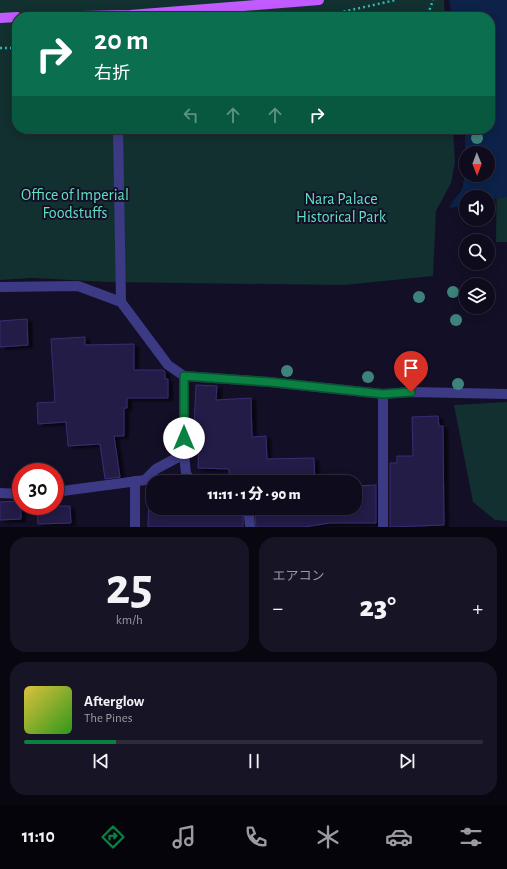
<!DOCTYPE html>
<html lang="ja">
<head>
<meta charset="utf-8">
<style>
	:root { --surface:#0e0b1c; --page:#171425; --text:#f1f3f6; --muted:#9b9ba3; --line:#2e2b3b; --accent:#0b8043 }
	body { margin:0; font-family:"Alegreya Sans","Noto Sans JP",sans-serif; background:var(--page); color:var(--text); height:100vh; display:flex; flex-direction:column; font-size:15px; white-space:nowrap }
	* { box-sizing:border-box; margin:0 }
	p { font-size:13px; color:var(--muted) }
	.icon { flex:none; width:22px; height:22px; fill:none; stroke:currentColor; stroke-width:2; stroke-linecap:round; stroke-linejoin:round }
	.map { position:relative; height:527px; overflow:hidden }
	.panel { display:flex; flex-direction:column; gap:10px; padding:10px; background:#08060f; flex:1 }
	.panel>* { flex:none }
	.banner { position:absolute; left:12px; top:12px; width:483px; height:122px; border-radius:16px; box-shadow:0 2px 10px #0003,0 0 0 1px var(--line); background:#0b6e4f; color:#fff; overflow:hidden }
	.needle { width:26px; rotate:179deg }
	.fabs { position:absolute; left:459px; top:146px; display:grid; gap:8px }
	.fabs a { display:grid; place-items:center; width:36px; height:36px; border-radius:50%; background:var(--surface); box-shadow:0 2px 10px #0003,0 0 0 1px var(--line); font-size:20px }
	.speed { position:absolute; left:12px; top:463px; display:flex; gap:8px; font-size:20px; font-weight:700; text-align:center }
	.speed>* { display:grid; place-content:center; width:52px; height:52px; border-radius:50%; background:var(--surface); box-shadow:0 2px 10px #0003,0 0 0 1px var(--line); line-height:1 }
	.speed .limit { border:6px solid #d22; background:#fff; color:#111 }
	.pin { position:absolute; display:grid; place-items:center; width:34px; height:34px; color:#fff; margin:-41px -17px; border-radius:50% 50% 50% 0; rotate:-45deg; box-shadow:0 0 4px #0007 }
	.pin .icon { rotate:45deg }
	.me { position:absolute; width:44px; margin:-22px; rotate:0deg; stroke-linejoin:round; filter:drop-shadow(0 0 3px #0008) }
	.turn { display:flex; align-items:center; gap:14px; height:84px; padding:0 16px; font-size:18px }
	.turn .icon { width:52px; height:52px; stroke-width:2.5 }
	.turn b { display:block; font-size:28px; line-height:34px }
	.lanes { display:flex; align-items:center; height:38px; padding:0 16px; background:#0003; justify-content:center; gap:20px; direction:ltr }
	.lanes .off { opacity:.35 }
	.big { font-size:30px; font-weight:800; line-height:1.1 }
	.panel .widget { flex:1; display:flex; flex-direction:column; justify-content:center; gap:6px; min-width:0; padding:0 14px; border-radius:16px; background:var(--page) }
	.panel .dial { align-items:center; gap:0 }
	.dial b { font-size:52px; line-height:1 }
	.song { display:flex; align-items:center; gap:12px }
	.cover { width:48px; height:48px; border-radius:6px; background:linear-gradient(135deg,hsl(50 70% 55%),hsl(110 70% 35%)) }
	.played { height:4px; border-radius:2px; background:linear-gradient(90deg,var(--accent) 20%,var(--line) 20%) }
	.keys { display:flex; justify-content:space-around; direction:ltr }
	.heat { display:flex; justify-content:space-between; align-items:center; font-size:22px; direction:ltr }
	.panel .tiles { flex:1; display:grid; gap:10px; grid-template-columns:1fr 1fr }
	.widget:last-child { grid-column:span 2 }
	.trip { position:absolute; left:146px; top:475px; width:216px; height:40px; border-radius:16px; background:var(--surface); box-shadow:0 2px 10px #0003,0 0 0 1px var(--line); font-weight:800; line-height:40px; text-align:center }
	.tab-bar { display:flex; height:64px; justify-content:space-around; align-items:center; background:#06040b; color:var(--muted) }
	.tab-bar .icon { width:28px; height:28px }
	.tab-bar .current { color:var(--accent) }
	.tab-bar b { font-size:18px; color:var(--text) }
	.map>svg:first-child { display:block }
</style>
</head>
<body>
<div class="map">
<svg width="507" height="527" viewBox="0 0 507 527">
	<defs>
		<filter id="shadow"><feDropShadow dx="4.5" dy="2.5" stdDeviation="1" flood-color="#0009"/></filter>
	</defs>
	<rect width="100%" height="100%" fill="#130f26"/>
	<!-- green -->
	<g fill="#12302f">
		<path d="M 0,0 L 444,0 L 445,17 L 17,17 L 17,129 L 453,129 L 455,162 L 451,183 L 436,211 L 433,276 L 344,285 L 109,282 L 32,278 L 0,280 Z"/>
		<path d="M 497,169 L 507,173 L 507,242 L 496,242 Z"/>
		<path d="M 507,402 L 507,521 L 495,520 L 473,502 L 454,405 Z"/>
	</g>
	<!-- water -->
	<path fill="#0c2248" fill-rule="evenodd" d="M 449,0 L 507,0 L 507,197 L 488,200 L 488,197 L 466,197 L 466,205 L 450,208 C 451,200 459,196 462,189 C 466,179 465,141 465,129 L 490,129 L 490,17 L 452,17 ZM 466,153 L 488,153 L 488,175 L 466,175 Z"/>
	<!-- building -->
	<g fill="#241b47" stroke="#3b2d73" filter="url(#shadow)">
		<path d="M 27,319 L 28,345 L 0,347 L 0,321 Z"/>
		<path d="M 85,337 L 85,345 L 134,344 L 134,370 L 163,370 L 165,372 L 165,379 L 168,379 L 168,398 L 127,398 L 127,408 L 124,408 L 124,436 L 114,436 L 120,477 L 105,479 L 100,444 L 68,446 L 66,422 L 38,424 L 37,403 L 55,402 L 51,339 Z"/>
		<path d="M 196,385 L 217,386 L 216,400 L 251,398 L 252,437 L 266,436 L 267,459 L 314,458 L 315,482 L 229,482 L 229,469 L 198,468 L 199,428 L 194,428 Z"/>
		<path d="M 438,416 L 439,426 L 443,426 L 444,525 L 390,527 L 390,463 L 397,463 L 397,456 L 413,456 L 412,417 Z"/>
		<path d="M 376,485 L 376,523 L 330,523 L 304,527 L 256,527 L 255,515 L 252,508 L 355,508 L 355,486 Z"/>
		<path d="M 149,492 L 153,492 L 153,508 L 238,508 L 243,518 L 243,527 L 148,527 Z"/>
		<path d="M 21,501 L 21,519 L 0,520 L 0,502 Z"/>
		<path d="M 37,506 L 70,506 L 71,523 L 38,524 Z"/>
	</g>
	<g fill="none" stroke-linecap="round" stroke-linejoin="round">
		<!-- path -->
		<g stroke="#2fb8b0" stroke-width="2.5" stroke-dasharray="2 3" stroke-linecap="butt">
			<path d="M 324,16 L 396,0"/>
			<path d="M 418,17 L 428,14 L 433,0"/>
			<path d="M 0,48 L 17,48"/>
		</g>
		<!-- minor -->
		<g stroke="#3d3a85" stroke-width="10">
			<path d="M 118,129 L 121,302"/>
			<path d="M 0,287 L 78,286 L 121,302 L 168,365 L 184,376 L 269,382 L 383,394 L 411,392 L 507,394"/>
			<path d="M 184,376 L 184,454 L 186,474 L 193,482"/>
			<path d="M 383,394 L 383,527"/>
			<path d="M 135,481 L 135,527"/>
			<path d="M 55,492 L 145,480 L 156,469 L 184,454"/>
			<path d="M 0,493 L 21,494"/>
			<path d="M 244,508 L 249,516 L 250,527"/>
		</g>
		<!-- major -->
		<g stroke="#c25bff" stroke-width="10">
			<path d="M 34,17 L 130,15 L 319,0"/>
			<path d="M 0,18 L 17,17"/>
		</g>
	</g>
	<!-- trees -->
	<g fill="#3d827b">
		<circle cx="477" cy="138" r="6"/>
		<circle cx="453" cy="292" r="6"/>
		<circle cx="419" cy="297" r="6"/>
		<circle cx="456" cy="320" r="6"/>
		<circle cx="287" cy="371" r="6"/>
		<circle cx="368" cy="377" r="6"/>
		<circle cx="411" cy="382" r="6"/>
		<circle cx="458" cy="384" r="6"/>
	</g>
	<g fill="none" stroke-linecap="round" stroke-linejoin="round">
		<!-- route casing -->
		<g stroke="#07532c" stroke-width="10">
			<path id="route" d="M 184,438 L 184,376 L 270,382 L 383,394 L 411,392"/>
		</g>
		<!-- route -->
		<use href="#route" stroke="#0b8043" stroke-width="7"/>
	</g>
	<g text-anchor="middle" stroke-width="4" stroke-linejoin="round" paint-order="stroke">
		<!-- park labels -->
		<g font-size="16" fill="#5fe0c0" stroke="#130f26">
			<text x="75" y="200">Office of Imperial<tspan x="75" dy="18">Foodstuffs</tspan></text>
			<text x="341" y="204">Nara Palace<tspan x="341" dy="18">Historical Park</tspan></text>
		</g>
	</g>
</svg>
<div class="fabs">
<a><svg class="needle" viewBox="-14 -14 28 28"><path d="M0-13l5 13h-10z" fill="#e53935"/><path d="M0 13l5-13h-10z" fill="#9b9ba3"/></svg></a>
<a><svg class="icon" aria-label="sound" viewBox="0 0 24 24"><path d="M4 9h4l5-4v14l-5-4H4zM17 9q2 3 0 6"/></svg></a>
<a><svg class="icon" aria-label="search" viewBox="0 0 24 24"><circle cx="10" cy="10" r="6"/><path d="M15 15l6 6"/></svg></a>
<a><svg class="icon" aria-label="layers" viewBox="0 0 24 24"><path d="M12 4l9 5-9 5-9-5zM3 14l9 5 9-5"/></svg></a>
</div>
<div class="speed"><div class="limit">30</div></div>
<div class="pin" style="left:411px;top:392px;background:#d93025"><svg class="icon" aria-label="arrive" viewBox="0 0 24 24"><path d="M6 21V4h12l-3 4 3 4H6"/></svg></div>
<svg class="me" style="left:184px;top:438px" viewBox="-20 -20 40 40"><circle r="19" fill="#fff"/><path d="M0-13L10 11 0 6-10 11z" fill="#0b8043"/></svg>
<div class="trip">11:11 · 1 分 · 90 m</div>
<div class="banner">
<div class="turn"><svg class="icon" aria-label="right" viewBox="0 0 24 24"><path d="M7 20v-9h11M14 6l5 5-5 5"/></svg><div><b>20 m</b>右折</div></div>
<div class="lanes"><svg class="icon off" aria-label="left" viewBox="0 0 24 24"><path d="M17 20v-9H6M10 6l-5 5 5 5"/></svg><svg class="icon off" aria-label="ahead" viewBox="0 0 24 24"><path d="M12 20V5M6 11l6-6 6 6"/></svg><svg class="icon off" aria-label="ahead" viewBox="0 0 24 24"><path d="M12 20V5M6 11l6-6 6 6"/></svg><svg class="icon" aria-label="right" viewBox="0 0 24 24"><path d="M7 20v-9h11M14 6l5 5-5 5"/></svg></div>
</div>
</div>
<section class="panel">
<div class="tiles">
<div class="widget dial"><b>25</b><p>km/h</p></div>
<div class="widget"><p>エアコン</p>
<div class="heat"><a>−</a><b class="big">23°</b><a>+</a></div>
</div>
<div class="widget">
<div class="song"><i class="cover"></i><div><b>Afterglow</b><p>The Pines</p></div></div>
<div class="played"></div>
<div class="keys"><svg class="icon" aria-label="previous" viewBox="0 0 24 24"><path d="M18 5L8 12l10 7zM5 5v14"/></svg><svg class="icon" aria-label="pause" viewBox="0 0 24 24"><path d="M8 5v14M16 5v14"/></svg><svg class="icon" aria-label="next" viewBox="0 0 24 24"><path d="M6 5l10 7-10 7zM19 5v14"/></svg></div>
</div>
</div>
</section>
<nav class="tab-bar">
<b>11:10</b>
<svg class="icon current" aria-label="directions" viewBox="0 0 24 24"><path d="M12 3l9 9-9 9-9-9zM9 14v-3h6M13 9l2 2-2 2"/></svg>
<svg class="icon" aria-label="music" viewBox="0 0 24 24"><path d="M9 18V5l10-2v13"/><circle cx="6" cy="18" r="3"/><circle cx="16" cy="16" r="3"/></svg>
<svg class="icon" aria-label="phone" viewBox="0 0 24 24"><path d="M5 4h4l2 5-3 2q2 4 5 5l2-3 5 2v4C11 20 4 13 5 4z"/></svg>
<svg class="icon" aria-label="climate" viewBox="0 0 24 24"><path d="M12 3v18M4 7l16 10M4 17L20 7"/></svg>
<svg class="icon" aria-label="car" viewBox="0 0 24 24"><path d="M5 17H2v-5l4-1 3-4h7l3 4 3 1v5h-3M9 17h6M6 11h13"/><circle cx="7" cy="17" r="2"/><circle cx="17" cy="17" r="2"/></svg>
<svg class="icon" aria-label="filters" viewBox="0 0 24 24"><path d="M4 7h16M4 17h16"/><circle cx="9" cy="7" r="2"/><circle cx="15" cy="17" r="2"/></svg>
</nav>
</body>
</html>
